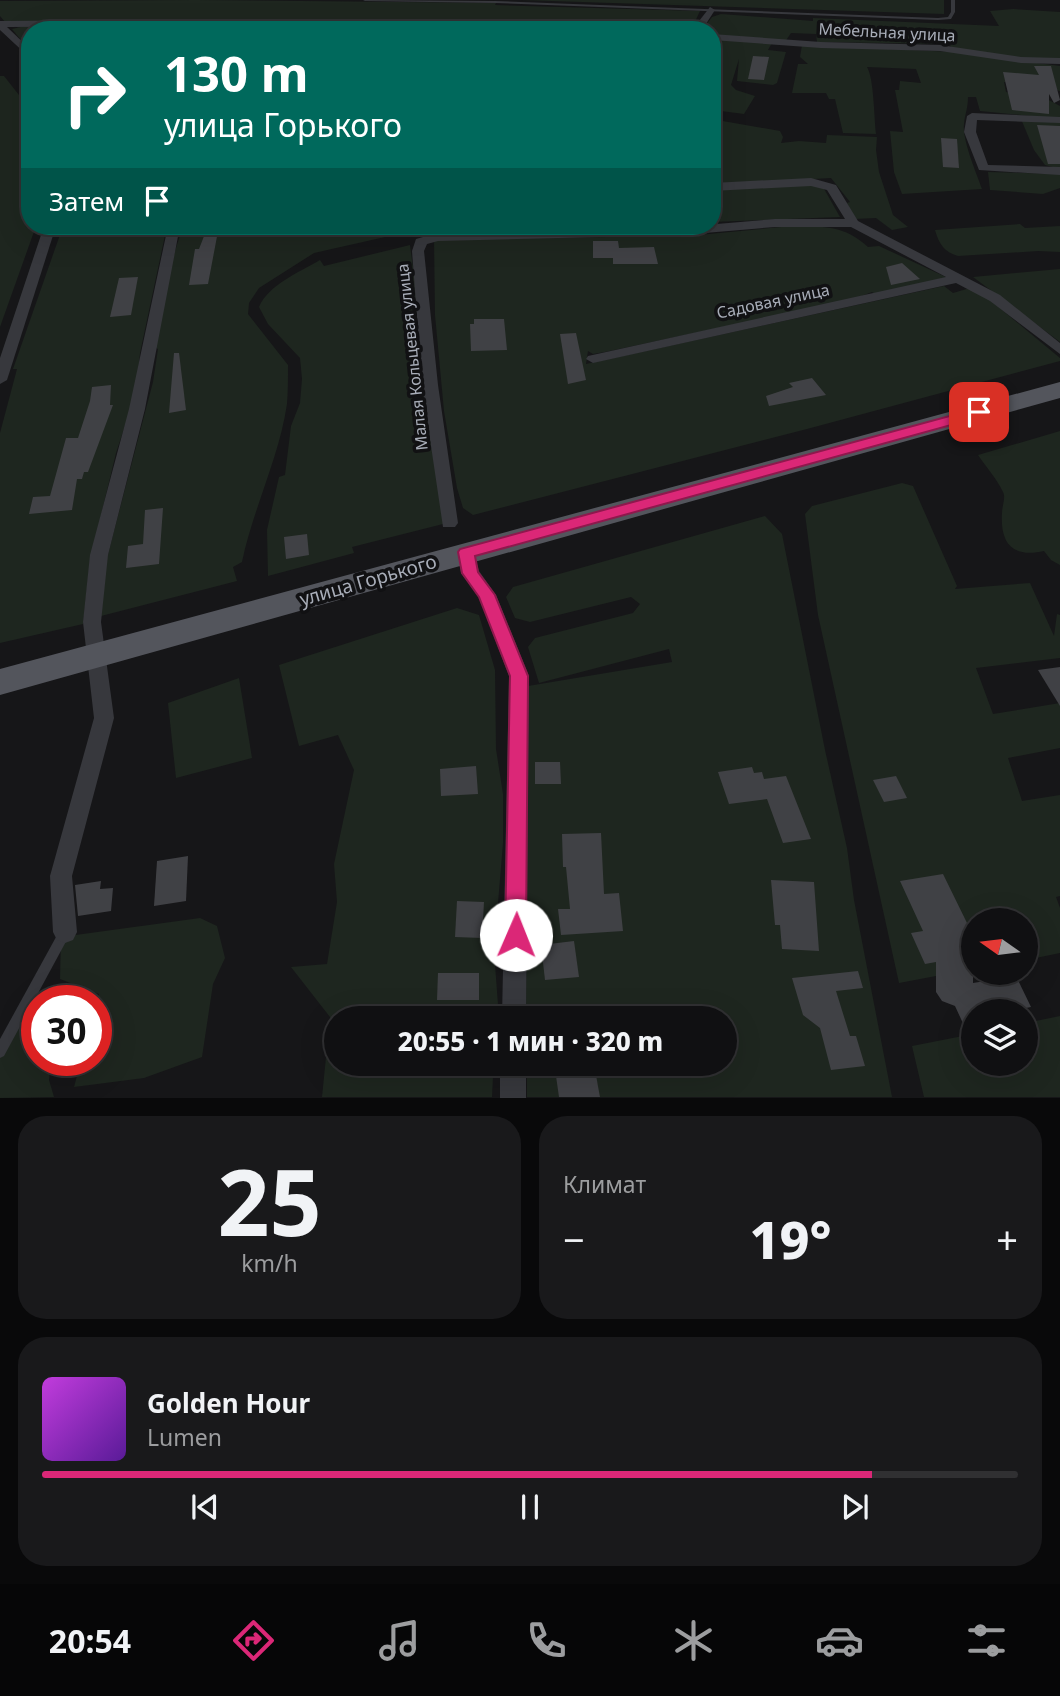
<!DOCTYPE html>
<html lang="ru">
<head>
<meta charset="utf-8">
<style>
	:root { --surface:#101012; --page:#19191b; --text:#f1f3f6; --muted:#9c9d9f; --line:#303032; --accent:#db2777 }
	body { margin:0; font-family:"Noto Sans",sans-serif; background:var(--page); color:var(--text); height:100vh; display:flex; flex-direction:column; font-size:26px; white-space:nowrap }
	* { box-sizing:border-box; margin:0 }
	p { font-size:23px; color:var(--muted) }
	.icon { flex:none; width:38px; height:38px; fill:none; stroke:currentColor; stroke-width:2; stroke-linecap:round; stroke-linejoin:round }
	.map { position:relative; height:1098px; overflow:hidden }
	.side { display:flex; flex-direction:column; gap:18px; padding:18px; background:#09090a; flex:1 }
	.side>* { flex:none }
	.hud { position:absolute; left:21px; top:21px; width:700px; height:214px; border-radius:28px; box-shadow:0 7px 28px #0002,0 0 0 2px var(--line); background:#00695c; color:#fff; overflow:hidden }
	.needle { width:46px; rotate:284deg }
	.tools { position:absolute; left:961px; top:908px; display:grid; gap:14px }
	.tools a { display:grid; place-items:center; width:77px; height:77px; border-radius:50%; background:var(--surface); box-shadow:0 7px 28px #0002,0 0 0 2px var(--line); font-size:35px }
	.speed { position:absolute; left:21px; top:985px; display:flex; gap:14px; font-size:35px; font-weight:700; text-align:center }
	.speed>* { display:grid; place-content:center; width:91px; height:91px; border-radius:50%; background:var(--surface); box-shadow:0 7px 28px #0002,0 0 0 2px var(--line); line-height:1 }
	.speed .limit { border:10px solid #d22; background:#fff; color:#111 }
	.pin { position:absolute; display:grid; place-items:center; width:60px; height:60px; color:#fff; margin:-30px; border-radius:14px; box-shadow:0 4px 10px #0006 }
	.me { position:absolute; width:77px; margin:-38px; rotate:1deg; stroke-linejoin:round; filter:drop-shadow(0 0 5px #0008) }
	.turn { display:flex; align-items:center; gap:24px; height:147px; padding:0 28px; font-size:32px }
	.turn .icon { width:91px; height:91px; stroke-width:2.5 }
	.turn b { display:block; font-size:49px; line-height:60px }
	.then { display:flex; align-items:center; height:66px; padding:0 28px; background:#0003; gap:14px; font-size:26px }
	.big { font-size:52px; font-weight:800; line-height:1.1 }
	.side .widget { flex:1; display:flex; flex-direction:column; justify-content:center; gap:10px; min-width:0; padding:0 24px; border-radius:28px; background:var(--page) }
	.side .dial { align-items:center; gap:0 }
	.dial b { font-size:91px; line-height:1 }
	.song { display:flex; align-items:center; gap:21px }
	.cover { width:84px; height:84px; border-radius:10px; background:linear-gradient(135deg,hsl(290 70% 55%),hsl(270 70% 35%)) }
	.played { height:7px; border-radius:4px; background:linear-gradient(90deg,var(--accent) 85%,var(--line) 85%) }
	.keys { display:flex; justify-content:space-around; direction:ltr }
	.heat { display:flex; justify-content:space-between; align-items:center; font-size:38px; direction:ltr }
	.side .tiles { flex:1; display:grid; gap:18px; grid-template-columns:1fr 1fr }
	.widget:last-child { grid-column:span 2 }
	.trip { position:absolute; left:324px; top:1006px; width:413px; height:70px; border-radius:35px; background:var(--surface); box-shadow:0 7px 28px #0002,0 0 0 2px var(--line); font-weight:800; line-height:70px; text-align:center }
	.tab-bar { display:flex; height:112px; justify-content:space-around; align-items:center; background:#060607; color:var(--muted) }
	.tab-bar .icon { width:49px; height:49px }
	.tab-bar .active { color:var(--accent) }
	.tab-bar b { font-size:32px; color:var(--text) }
	.map>svg:first-child { display:block }
</style>
</head>
<body>
<div class="map">
<svg width="1060" height="1098" viewBox="0 0 1060 1098">
	<rect width="100%" height="100%" fill="#161618"/>
	<!-- green -->
	<g fill="#1e261f">
		<path d="M 196,0 L 496,3 L 495,5 L 700,11 L 691,30 L 347,23 L 5,22 L 0,16 L 0,1 Z"/>
		<path d="M 521,0 L 944,0 L 944,14 Z"/>
		<path d="M 1013,9 L 1060,12 L 1060,59 L 1020,58 L 951,48 L 950,44 L 817,42 L 816,34 L 791,33 L 785,42 L 750,37 L 749,39 L 773,41 L 768,50 L 786,52 L 777,83 L 773,85 L 737,81 L 739,59 L 731,85 L 736,90 L 755,96 L 744,114 L 721,111 L 717,120 L 780,131 L 783,137 L 781,143 L 799,141 L 826,143 L 827,135 L 877,137 L 876,150 L 879,172 L 893,215 L 908,227 L 892,230 L 876,218 L 854,219 L 847,203 L 850,202 L 831,178 L 712,185 L 712,30 L 702,30 L 712,17 L 721,14 L 813,21 L 813,18 L 999,26 L 990,11 Z"/>
		<path d="M 304,25 L 501,30 L 30,30 L 30,51 L 12,29 L 25,26 Z"/>
		<path d="M 802,45 L 954,52 L 1060,66 L 1060,91 L 1044,86 L 1004,82 L 1006,92 L 1045,98 L 1060,106 L 1060,119 L 980,111 L 976,97 L 968,97 C 968,108 965,114 964,124 C 962,140 977,174 982,189 L 902,194 L 894,172 L 890,131 L 903,132 L 895,90 L 899,90 L 900,81 L 921,83 L 916,69 L 867,67 C 874,78 874,118 876,134 L 843,133 L 835,99 L 829,99 L 826,93 L 792,93 L 798,64 L 808,64 L 800,57 Z"/>
		<path d="M 0,76 L 4,76 L 30,109 L 30,226 L 36,226 L 0,327 Z"/>
		<path d="M 1021,119 L 1060,122 L 1060,169 L 1045,165 L 1034,150 Z"/>
		<path d="M 988,172 L 1060,174 L 1060,188 L 1043,194 L 990,190 Z"/>
		<path d="M 810,184 L 823,187 L 840,217 L 712,222 L 712,189 Z"/>
		<path d="M 1020,224 L 1025,228 L 1060,226 L 1060,252 L 1038,251 L 958,256 C 944,252 939,244 935,230 Z"/>
		<path d="M 63,226 L 167,226 L 140,353 L 136,392 L 116,453 L 90,561 L 83,624 L 0,643 L 0,433 L 17,369 L 13,369 Z"/>
		<path d="M 183,226 L 434,226 L 314,253 L 259,288 L 249,303 L 248,314 L 288,365 C 288,378 288,391 287,404 C 279,458 253,509 242,562 L 233,567 L 237,581 L 101,616 L 107,558 L 153,382 L 158,349 L 156,348 L 169,270 Z"/>
		<path d="M 781,227 C 816,227 841,222 868,247 L 879,246 L 948,278 L 875,294 L 872,292 L 854,299 L 605,352 L 593,354 L 588,351 L 586,364 L 944,286 L 953,293 L 970,288 L 990,300 L 1060,358 L 1060,361 L 807,429 L 473,515 L 463,508 L 457,488 L 444,411 L 435,315 L 434,239 L 688,236 Z"/>
		<path d="M 410,245 L 447,523 L 352,547 L 354,553 L 268,576 L 267,530 L 279,477 L 285,475 L 291,426 L 300,403 L 302,379 L 300,358 L 268,324 L 259,307 C 269,284 300,272 320,260 L 324,266 Z"/>
		<path d="M 1060,269 L 1060,342 L 973,277 Z"/>
		<path d="M 1060,431 L 1060,565 L 1051,560 L 1044,551 C 1013,558 1000,544 1002,513 C 1002,506 1006,498 1003,492 C 997,479 986,467 978,455 Z"/>
		<path d="M 902,483 L 913,486 L 957,586 L 955,589 L 1030,583 L 1054,636 L 1057,614 L 1060,615 L 1060,658 L 976,668 L 993,714 L 1060,703 L 1060,748 L 1008,758 L 1022,801 L 1060,795 L 1060,896 L 1056,897 L 1060,908 L 1060,953 L 1026,960 L 1026,920 L 973,920 L 973,969 L 899,983 L 818,615 L 805,514 L 812,506 Z"/>
		<path d="M 765,516 L 782,534 L 825,750 L 847,848 L 854,900 L 892,1097 L 527,1097 L 527,1064 L 724,1064 L 724,1018 L 526,1018 L 528,686 L 672,662 L 669,649 L 539,683 L 528,647 L 535,638 L 633,613 L 640,604 L 631,597 L 530,622 L 515,618 L 506,597 L 513,587 Z"/>
		<path d="M 457,608 L 479,615 L 495,670 L 496,749 L 503,794 L 503,843 L 494,951 L 499,1018 L 336,1018 L 336,1064 L 497,1064 L 497,1076 L 493,1077 L 492,1097 L 322,1097 L 330,1017 L 291,967 L 327,964 L 337,902 L 334,864 L 354,770 L 338,735 L 299,746 L 279,665 Z"/>
		<path d="M 239,678 L 252,758 L 176,778 L 168,703 Z"/>
		<path d="M 200,918 L 217,926 L 225,958 L 213,984 L 202,1057 L 144,1078 L 74,1087 L 81,1061 L 96,1060 L 96,1005 L 99,994 L 60,979 L 61,937 Z"/>
		<path d="M 1060,1016 L 1060,1097 L 924,1097 L 912,1046 L 973,1034 L 973,1064 L 1026,1064 L 1026,1023 Z"/>
		<path d="M 16,1026 L 37,1028 L 37,1060 L 51,1061 L 49,1080 L 54,1097 L 0,1098 L 0,1057 Z"/>
	</g>
	<!-- building -->
	<g fill="#404145">
		<path d="M 753,56 L 769,57 L 764,80 L 748,79 Z"/>
		<path d="M 1034,66 L 1051,66 L 1060,100 L 1054,103 L 1049,94 L 1049,114 L 1012,110 L 1003,72 L 1039,75 Z"/>
		<path d="M 1037,125 L 1060,126 L 1060,164 L 1048,164 Z"/>
		<path d="M 941,138 L 957,139 L 959,168 L 943,167 Z"/>
		<path d="M 208,226 L 219,226 L 208,284 L 189,285 L 195,249 L 199,249 Z"/>
		<path d="M 593,241 L 618,241 L 619,248 L 654,247 L 658,264 L 613,264 L 613,258 L 593,258 Z"/>
		<path d="M 902,263 L 920,279 L 891,285 L 886,267 Z"/>
		<path d="M 138,277 L 131,315 L 110,317 L 119,278 Z"/>
		<path d="M 474,319 L 504,319 L 507,350 L 471,351 L 470,324 L 474,324 Z"/>
		<path d="M 576,333 L 586,380 L 568,384 L 560,334 Z"/>
		<path d="M 174,353 L 179,353 L 186,410 L 169,413 Z"/>
		<path d="M 812,378 L 826,395 L 769,406 L 766,396 L 793,387 L 789,383 Z"/>
		<path d="M 111,385 L 110,405 L 113,405 L 88,472 L 84,472 L 82,479 L 77,479 L 72,510 L 29,514 L 33,497 L 50,496 L 66,438 L 78,438 L 90,401 L 92,387 Z"/>
		<path d="M 163,508 L 159,564 L 126,568 L 128,546 L 143,544 L 145,510 Z"/>
		<path d="M 307,534 L 309,555 L 286,559 L 284,537 Z"/>
		<path d="M 1060,667 L 1060,706 L 1038,670 Z"/>
		<path d="M 535,762 L 560,762 L 561,784 L 535,784 Z"/>
		<path d="M 476,766 L 478,794 L 441,796 L 440,769 Z"/>
		<path d="M 752,767 L 754,773 L 762,772 L 764,779 L 786,776 L 811,839 L 783,843 L 767,799 L 729,804 L 718,772 Z"/>
		<path d="M 896,776 L 907,798 L 884,802 L 873,780 Z"/>
		<path d="M 601,833 L 604,894 L 619,893 L 623,931 L 561,935 L 558,909 L 570,909 L 566,867 L 563,867 L 562,834 Z"/>
		<path d="M 188,856 L 186,901 L 154,906 L 157,861 Z"/>
		<path d="M 943,874 L 967,923 L 973,922 L 973,983 L 1016,976 L 1031,1007 L 1005,1012 L 973,1012 L 973,1045 L 955,1006 L 942,1001 L 936,992 L 936,962 L 925,964 L 911,933 L 923,931 L 900,881 Z"/>
		<path d="M 771,880 L 814,882 L 819,951 L 782,949 L 780,925 L 775,925 Z"/>
		<path d="M 101,881 L 100,889 L 113,888 L 111,911 L 78,916 L 75,885 Z"/>
		<path d="M 457,901 L 484,902 L 482,938 L 455,937 Z"/>
		<path d="M 574,941 L 579,977 L 545,980 L 541,945 Z"/>
		<path d="M 858,971 L 863,988 L 836,991 L 850,1036 L 856,1036 L 865,1066 L 831,1070 L 820,1028 L 803,1015 L 792,978 Z"/>
		<path d="M 438,973 L 479,973 L 479,1000 L 437,1000 Z"/>
		<path d="M 595,1070 L 600,1097 L 559,1097 L 556,1076 Z"/>
	</g>
	<g fill="none" stroke-linecap="round" stroke-linejoin="round">
		<!-- service -->
		<g fill="#37383d" fill-rule="evenodd">
			<path d="M 363,0 L 495,1 L 938,18 L 948,17 L 951,12 L 951,0 L 955,0 L 955,12 L 951,19 L 938,20 L 495,3 L 365,1 Z"/>
			<path d="M 65,927 L 69,928 L 71,932 L 69,936 L 4,1056 L 0,1058 L 0,1039 L 61,928 Z"/>
		</g>
		<!-- minor -->
		<g fill="#37383d" fill-rule="evenodd">
			<path d="M 710,7 L 715,10 L 702,30 L 692,30 Z"/>
			<path d="M 136,20 L 543,27 L 548,30 L 204,26 L 7,27 L 30,49 L 30,58 L 0,30 L 0,21 Z"/>
			<path d="M 712,34 L 821,42 L 940,45 L 1021,57 L 1060,58 L 1060,64 L 1021,63 L 940,51 L 821,48 L 712,40 Z"/>
			<path d="M 972,113 L 1060,117 L 1060,123 L 977,120 L 976,132 L 988,165 L 1060,167 L 1060,175 L 979,170 L 964,132 L 967,116 Z"/>
			<path d="M 811,178 L 836,185 L 858,221 L 1000,295 L 1060,343 L 1060,354 L 990,301 L 956,283 L 593,363 L 586,359 L 588,356 L 946,277 L 851,227 L 775,227 L 681,235 L 438,241 L 427,244 L 424,251 L 438,385 L 458,523 L 455,527 L 443,527 L 422,385 L 412,251 L 416,239 L 437,233 L 681,227 L 775,219 L 845,219 L 827,190 L 811,186 L 712,191 L 712,183 Z"/>
			<path d="M 44,226 L 56,226 L 7,380 L 0,384 L 0,358 Z"/>
			<path d="M 168,226 L 180,226 L 145,409 L 108,555 L 101,622 L 114,718 L 72,876 L 77,932 L 73,940 L 65,943 L 57,940 L 53,932 L 50,876 L 94,718 L 83,622 L 90,555 L 129,409 Z"/>
			<path d="M 466,546 L 472,548 L 479,571 L 496,595 L 529,676 L 526,1018 L 502,1018 L 509,676 L 479,597 L 461,573 L 457,552 Z"/>
			<rect x="500" y="1064" width="26" height="34"/>
		</g>
		<!-- primary -->
		<path fill="#53555c" fill-rule="evenodd" d="M 1060,382 L 1060,398 L 0,695 L 0,669 Z"/>
	</g>
	<!-- route -->
	<path fill="#db2777" stroke="#8e194d" stroke-width="2" d="M 979,408 L 984,409 L 984,416 L 475,556 L 478,572 L 495,595 L 528,676 L 526,935 L 523,942 L 516,945 L 508,942 L 505,935 L 510,676 L 479,597 L 462,573 L 458,552 L 460,549 Z"/>
	<g text-anchor="middle" stroke-width="7" stroke-linejoin="round" paint-order="stroke">
		<!-- far-street labels -->
		<g font-size="16" fill="#a8adb8" stroke="#111113">
			<text transform="translate(887 32) rotate(3)" y="6">Мебельная улица</text>
			<text transform="translate(773 301) rotate(-12)" y="6">Садовая улица</text>
			<text transform="translate(412 357) rotate(-96)" y="6">Малая Кольцевая улица</text>
		</g>
		<!-- street labels -->
		<g font-size="19" fill="#a8adb8" stroke="#111113">
			<text transform="translate(368 580) rotate(-16)" y="7">улица Горького</text>
		</g>
	</g>
</svg>
<div class="tools">
<a><svg class="needle" viewBox="-14 -14 28 28"><path d="M0-13l5 13h-10z" fill="#e53935"/><path d="M0 13l5-13h-10z" fill="#9c9d9f"/></svg></a>
<a><svg class="icon" aria-label="layers" viewBox="0 0 24 24"><path d="M12 4l9 5-9 5-9-5zM3 14l9 5 9-5"/></svg></a>
</div>
<div class="speed"><div class="limit">30</div></div>
<div class="pin" style="left:979px;top:412px;background:#d93025"><svg class="icon" aria-label="arrive" viewBox="0 0 24 24"><path d="M6 21V4h12l-3 4 3 4H6"/></svg></div>
<svg class="me" style="left:516px;top:935px" viewBox="-20 -20 40 40"><circle r="19" fill="#fff"/><path d="M0-13L10 11 0 6-10 11z" fill="#db2777"/></svg>
<div class="trip">20:55 · 1 мин · 320 m</div>
<div class="hud">
<div class="turn"><svg class="icon" aria-label="right" viewBox="0 0 24 24"><path d="M7 20v-9h11M14 6l5 5-5 5"/></svg><div><b>130 m</b>улица Горького</div></div>
<div class="then">Затем<svg class="icon" aria-label="arrive" viewBox="0 0 24 24"><path d="M6 21V4h12l-3 4 3 4H6"/></svg></div>
</div>
</div>
<section class="side">
<div class="tiles">
<div class="widget dial"><b>25</b><p>km/h</p></div>
<div class="widget"><p>Климат</p>
<div class="heat"><a>−</a><b class="big">19°</b><a>+</a></div>
</div>
<div class="widget">
<div class="song"><i class="cover"></i><div><b>Golden Hour</b><p>Lumen</p></div></div>
<div class="played"></div>
<div class="keys"><svg class="icon" aria-label="previous" viewBox="0 0 24 24"><path d="M18 5L8 12l10 7zM5 5v14"/></svg><svg class="icon" aria-label="pause" viewBox="0 0 24 24"><path d="M8 5v14M16 5v14"/></svg><svg class="icon" aria-label="next" viewBox="0 0 24 24"><path d="M6 5l10 7-10 7zM19 5v14"/></svg></div>
</div>
</div>
</section>
<nav class="tab-bar">
<b>20:54</b>
<svg class="icon active" aria-label="directions" viewBox="0 0 24 24"><path d="M12 3l9 9-9 9-9-9zM9 14v-3h6M13 9l2 2-2 2"/></svg>
<svg class="icon" aria-label="music" viewBox="0 0 24 24"><path d="M9 18V5l10-2v13"/><circle cx="6" cy="18" r="3"/><circle cx="16" cy="16" r="3"/></svg>
<svg class="icon" aria-label="phone" viewBox="0 0 24 24"><path d="M5 4h4l2 5-3 2q2 4 5 5l2-3 5 2v4C11 20 4 13 5 4z"/></svg>
<svg class="icon" aria-label="climate" viewBox="0 0 24 24"><path d="M12 3v18M4 7l16 10M4 17L20 7"/></svg>
<svg class="icon" aria-label="car" viewBox="0 0 24 24"><path d="M5 17H2v-5l4-1 3-4h7l3 4 3 1v5h-3M9 17h6M6 11h13"/><circle cx="7" cy="17" r="2"/><circle cx="17" cy="17" r="2"/></svg>
<svg class="icon" aria-label="filters" viewBox="0 0 24 24"><path d="M4 7h16M4 17h16"/><circle cx="9" cy="7" r="2"/><circle cx="15" cy="17" r="2"/></svg>
</nav>
</body>
</html>
